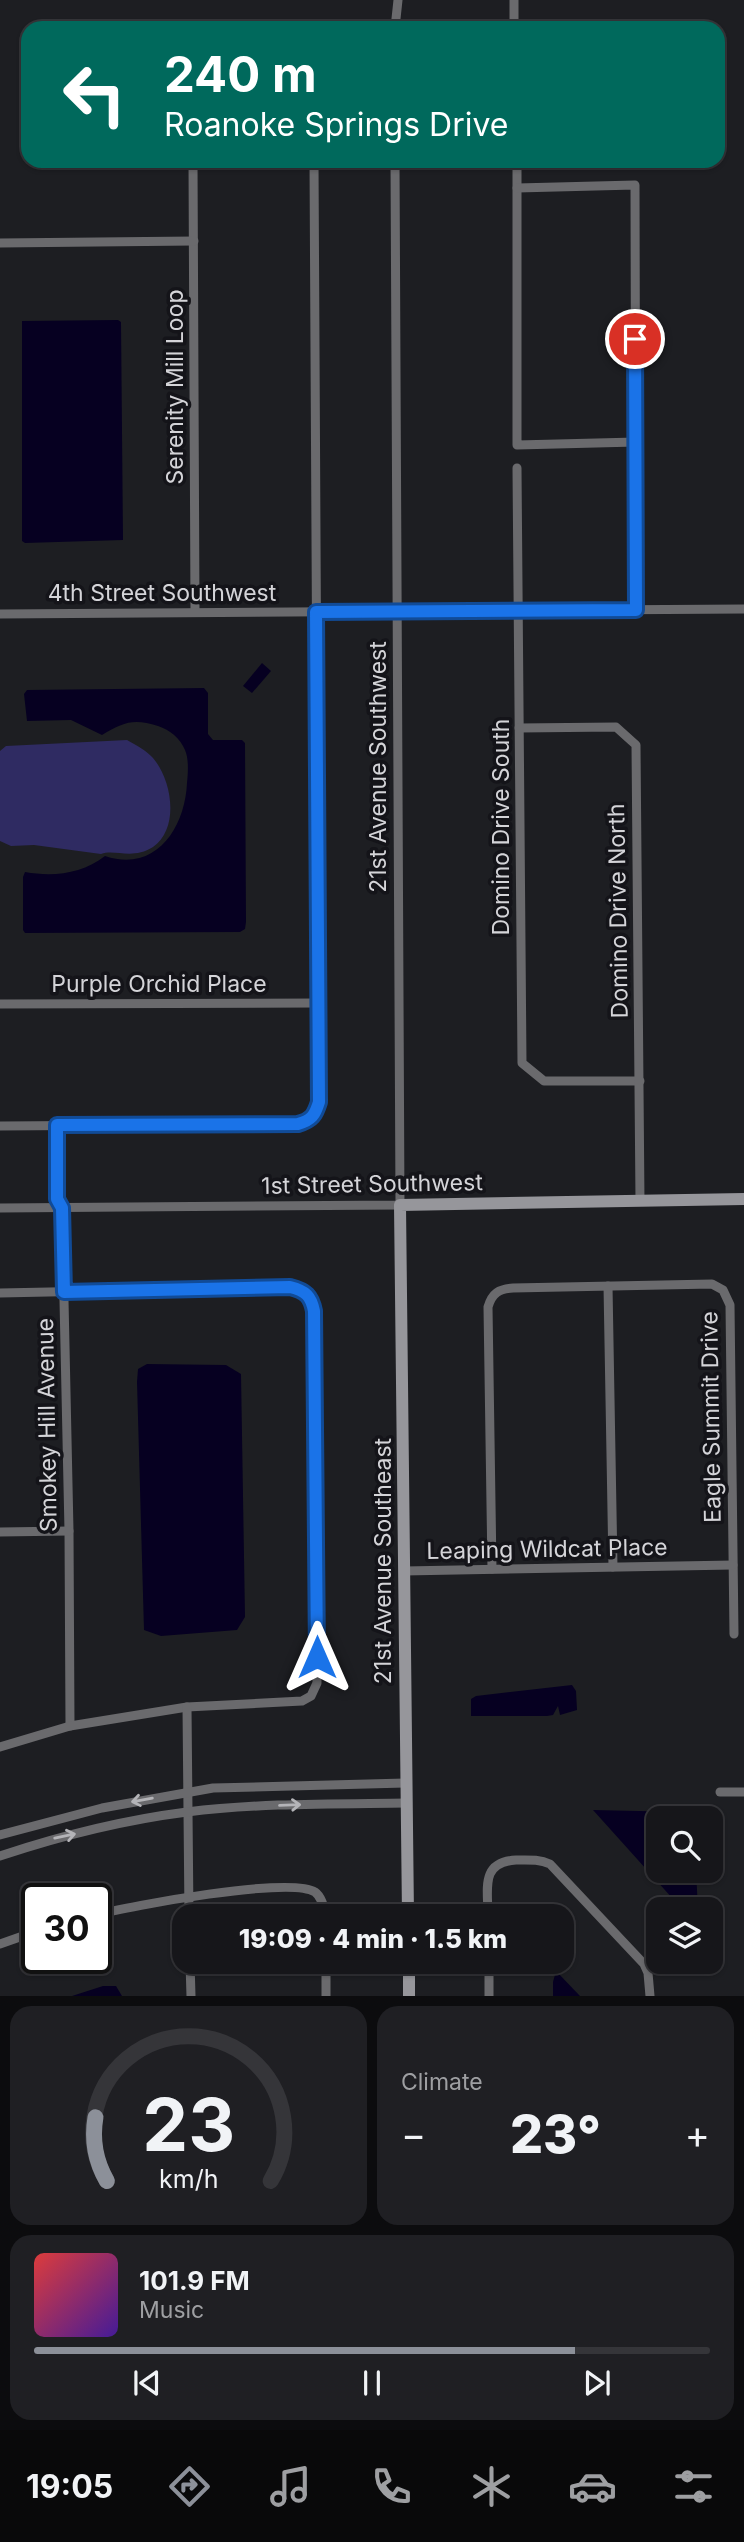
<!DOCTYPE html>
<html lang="en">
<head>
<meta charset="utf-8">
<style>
	:root { --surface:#16161a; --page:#1f1f23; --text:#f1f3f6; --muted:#9e9fa2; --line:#353539; --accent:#8c9099 }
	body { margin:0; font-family:Inter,sans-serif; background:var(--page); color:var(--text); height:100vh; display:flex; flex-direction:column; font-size:26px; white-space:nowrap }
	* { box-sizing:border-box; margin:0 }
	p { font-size:23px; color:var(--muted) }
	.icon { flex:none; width:38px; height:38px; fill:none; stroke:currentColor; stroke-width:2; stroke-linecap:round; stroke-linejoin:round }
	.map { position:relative; height:1996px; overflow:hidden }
	.panel { display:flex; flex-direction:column; gap:10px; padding:10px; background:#0c0c0e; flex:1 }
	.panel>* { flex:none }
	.hud { position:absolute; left:21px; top:21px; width:704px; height:147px; border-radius:21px; box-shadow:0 2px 5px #0004,0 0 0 2px var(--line); background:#00695c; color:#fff; overflow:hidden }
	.fabs { position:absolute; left:646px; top:1806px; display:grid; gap:14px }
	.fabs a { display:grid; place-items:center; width:77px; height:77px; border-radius:14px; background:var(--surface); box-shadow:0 2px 5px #0004,0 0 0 2px var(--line); font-size:35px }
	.speed { position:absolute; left:21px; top:1883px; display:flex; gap:14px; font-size:35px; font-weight:700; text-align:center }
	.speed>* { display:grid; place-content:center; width:91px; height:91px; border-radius:50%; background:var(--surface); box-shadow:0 2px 5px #0004,0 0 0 2px var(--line); line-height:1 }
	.speed .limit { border:4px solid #111; border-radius:10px; background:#fff; color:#111 }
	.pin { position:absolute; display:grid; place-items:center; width:60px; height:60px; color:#fff; margin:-30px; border:4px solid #fff; border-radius:50%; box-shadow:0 2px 7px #0007 }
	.me { position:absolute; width:77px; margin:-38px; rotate:0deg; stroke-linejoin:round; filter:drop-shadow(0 0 5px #0008) }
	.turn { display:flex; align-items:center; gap:24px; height:147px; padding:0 28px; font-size:32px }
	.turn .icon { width:91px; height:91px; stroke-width:2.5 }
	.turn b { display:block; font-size:49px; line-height:60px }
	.big { font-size:52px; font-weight:800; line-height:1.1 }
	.panel .widget { flex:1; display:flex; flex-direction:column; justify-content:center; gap:10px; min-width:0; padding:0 24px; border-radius:21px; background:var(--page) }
	.panel .dial { align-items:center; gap:0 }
	.dial svg { height:182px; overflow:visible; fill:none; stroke:var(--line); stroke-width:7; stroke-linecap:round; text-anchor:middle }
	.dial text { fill:var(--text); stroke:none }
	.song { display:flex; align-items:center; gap:21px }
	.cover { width:84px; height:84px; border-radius:10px; background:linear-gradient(135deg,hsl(0 70% 55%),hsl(260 70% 35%)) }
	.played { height:7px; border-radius:4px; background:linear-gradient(90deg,var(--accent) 80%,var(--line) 80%) }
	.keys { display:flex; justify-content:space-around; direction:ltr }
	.heat { display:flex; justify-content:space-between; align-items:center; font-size:38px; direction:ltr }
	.panel .tiles { flex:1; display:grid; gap:10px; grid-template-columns:1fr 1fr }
	.widget:last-child { grid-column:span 2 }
	.trip { position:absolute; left:172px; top:1904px; width:402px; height:70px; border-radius:21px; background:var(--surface); box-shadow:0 2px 5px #0004,0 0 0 2px var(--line); font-weight:800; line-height:70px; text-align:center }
	.tabs { display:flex; height:112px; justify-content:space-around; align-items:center; background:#09090a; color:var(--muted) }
	.tabs .icon { width:49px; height:49px }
	.tabs .current { color:var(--accent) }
	.tabs b { font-size:32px; color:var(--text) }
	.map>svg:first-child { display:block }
</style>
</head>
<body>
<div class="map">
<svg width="744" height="1996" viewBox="0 0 744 1996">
	<rect width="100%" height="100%" fill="#1d1e22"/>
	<!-- green -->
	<path fill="#2f2b62" d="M 127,740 C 136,745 147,751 153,758 C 172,780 180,828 153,847 C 133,860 115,849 101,854 L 34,845 L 11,846 L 0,841 L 0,751 L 6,746 Z"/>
	<!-- water -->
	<g fill="#060021">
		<path d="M 118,320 L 121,322 L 123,540 L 25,543 L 22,541 L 22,321 Z"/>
		<path d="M 262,663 L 271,671 L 252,693 L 243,686 Z"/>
		<path d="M 204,688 L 208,693 L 208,734 L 213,740 L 242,740 L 245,743 L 246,922 L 245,929 L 240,932 L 25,933 L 23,930 L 23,877 L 25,872 C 53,877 82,874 105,856 C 156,873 185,828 187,783 C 188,773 189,759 185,750 C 180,738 170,730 158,726 C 134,718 123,722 102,735 L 71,720 L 27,721 L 24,694 L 27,690 Z"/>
		<path d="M 147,1364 L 226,1365 L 241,1374 L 245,1617 L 237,1630 L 161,1636 L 144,1630 L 137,1382 L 138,1369 Z"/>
		<path d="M 572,1685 L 576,1691 L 577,1710 L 560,1715 L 558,1706 L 553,1715 L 547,1716 L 471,1716 L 471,1699 L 476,1696 Z"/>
		<path d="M 593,1810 L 684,1812 L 693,1818 L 658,1818 L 658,1871 L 696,1871 L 698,1909 L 682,1909 Z"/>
		<path d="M 556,1971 L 580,1996 L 553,1996 L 553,1982 Z"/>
		<path d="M 103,1986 L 116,1986 L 122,1996 L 72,1996 Z"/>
	</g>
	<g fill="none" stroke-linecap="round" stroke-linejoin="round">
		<!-- street -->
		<g stroke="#6a6a6d" stroke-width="9">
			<path d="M 514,0 L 514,28"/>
			<path d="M 395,28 L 398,0"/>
			<path d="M 193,161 L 195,612"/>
			<path d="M 517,161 L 517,445 L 636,442"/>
			<path d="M 517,188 L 635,185 L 636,610"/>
			<path d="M 0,243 L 194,241"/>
			<path d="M 517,468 L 522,1063 L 544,1081 L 640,1081"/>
			<path d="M 0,614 L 744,609"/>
			<path d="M 519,728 L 616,727 L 636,745 L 640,1201"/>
			<path d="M 0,1004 L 318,1003"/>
			<path d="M 57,1125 L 57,1199 L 62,1208 L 69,1531 L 70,1726"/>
			<path d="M 0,1126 L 298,1124 C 312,1120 315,1115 319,1102 L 314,161"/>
			<path d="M 0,1208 L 400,1205 L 395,161"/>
			<path d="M 608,1286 L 613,1567"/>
			<path d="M 0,1293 L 291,1287 C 306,1291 311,1296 315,1311 L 317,1683 L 311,1696 L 302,1701 L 187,1707 L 70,1726 L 0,1747"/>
			<path d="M 0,1532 L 69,1531"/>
			<path d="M 492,1569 L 488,1307 C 492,1293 499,1289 513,1288 L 712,1284 L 723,1290 L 730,1305 L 734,1634"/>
			<path d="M 404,1571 L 733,1565"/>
			<path d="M 187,1707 L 189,1916"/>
			<path d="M 720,1792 L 744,1792"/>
			<path d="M 0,1835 L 102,1808 L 213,1788 L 405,1783"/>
			<path d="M 0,1856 C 60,1836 124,1820 187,1812 C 259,1803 333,1804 406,1803"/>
			<path d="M 96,1915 C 130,1906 290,1876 315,1892 C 322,1897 324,1908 326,1916"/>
			<path d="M 488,1916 C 488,1889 480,1862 516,1860 C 528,1860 539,1859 550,1864 L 644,1964 L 648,1973 L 650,1996"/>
			<path d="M 0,1944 L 37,1931"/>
			<path d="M 190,1962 L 191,1996"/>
			<path d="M 326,1962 L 326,1996"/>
			<path d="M 489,1962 L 489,1996"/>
		</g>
		<!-- secondary -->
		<g stroke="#96969b" stroke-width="12">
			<path d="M 408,1916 L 400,1205 L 744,1199"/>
			<path d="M 409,1962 L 409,1996"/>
		</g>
	</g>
	<!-- one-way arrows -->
	<defs><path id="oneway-shaft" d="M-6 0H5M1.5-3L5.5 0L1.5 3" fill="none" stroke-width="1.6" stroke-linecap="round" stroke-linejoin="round" transform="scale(1.75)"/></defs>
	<g stroke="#b4b4b8">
		<use href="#oneway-shaft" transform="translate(142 1800) rotate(170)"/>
		<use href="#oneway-shaft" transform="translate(290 1805) rotate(-2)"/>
		<use href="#oneway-shaft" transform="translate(65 1836) rotate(-12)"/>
	</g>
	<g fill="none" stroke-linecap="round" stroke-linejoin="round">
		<!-- route casing -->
		<g stroke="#114b97" stroke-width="18">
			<path id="route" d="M 317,1657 L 314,1311 C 311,1296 306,1291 290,1287 L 64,1292 L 62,1208 L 57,1199 L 57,1125 L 298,1124 C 312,1120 315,1115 319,1102 L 316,612 L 636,610 L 635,339"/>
		</g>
		<!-- route -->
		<use href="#route" stroke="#1a73e8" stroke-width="12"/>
	</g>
	<g text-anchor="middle" stroke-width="7" stroke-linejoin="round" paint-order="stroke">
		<!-- street labels -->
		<g font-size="23" fill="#d4d4d8" stroke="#141419">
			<text transform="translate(175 387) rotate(-90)" y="8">Serenity Mill Loop</text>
			<text x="162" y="601">4th Street Southwest</text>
			<text transform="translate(378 767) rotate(-90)" y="8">21st Avenue Southwest</text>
			<text transform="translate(501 827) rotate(-90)" y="8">Domino Drive South</text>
			<text transform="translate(618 911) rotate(-91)" y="8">Domino Drive North</text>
			<text x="159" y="992">Purple Orchid Place</text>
			<text transform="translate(372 1184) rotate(-1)" y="8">1st Street Southwest</text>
			<text transform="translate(711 1417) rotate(-91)" y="8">Eagle Summit Drive</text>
			<text transform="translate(47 1425) rotate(-91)" y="8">Smokey Hill Avenue</text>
			<text transform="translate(547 1549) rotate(-1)" y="8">Leaping Wildcat Place</text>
			<text transform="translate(383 1561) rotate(-90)" y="8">21st Avenue Southeast</text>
		</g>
	</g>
</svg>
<div class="fabs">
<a><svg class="icon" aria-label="search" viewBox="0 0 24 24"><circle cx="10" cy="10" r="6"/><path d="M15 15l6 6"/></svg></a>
<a><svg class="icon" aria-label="layers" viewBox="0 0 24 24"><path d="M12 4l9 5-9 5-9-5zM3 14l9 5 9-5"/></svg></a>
</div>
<div class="speed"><div class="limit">30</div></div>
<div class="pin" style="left:635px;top:339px;background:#d93025"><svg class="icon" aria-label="arrive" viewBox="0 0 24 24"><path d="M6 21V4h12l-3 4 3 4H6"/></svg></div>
<svg class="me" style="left:317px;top:1657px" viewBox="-20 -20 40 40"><path d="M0-17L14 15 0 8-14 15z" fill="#1a73e8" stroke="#fff" stroke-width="4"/></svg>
<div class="trip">19:09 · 4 min · 1.5 km</div>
<div class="hud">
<div class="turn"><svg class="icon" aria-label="left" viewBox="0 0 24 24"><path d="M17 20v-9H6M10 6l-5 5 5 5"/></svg><div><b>240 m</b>Roanoke Springs Drive</div></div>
</div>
</div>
<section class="panel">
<div class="tiles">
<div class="widget dial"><svg viewBox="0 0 100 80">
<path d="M14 69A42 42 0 1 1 86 69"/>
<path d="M14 69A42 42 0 0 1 9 41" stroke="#8c9099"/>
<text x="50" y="56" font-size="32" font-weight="700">23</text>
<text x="50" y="72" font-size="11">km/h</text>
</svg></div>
<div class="widget"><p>Climate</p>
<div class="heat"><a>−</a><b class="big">23°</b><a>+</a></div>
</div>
<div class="widget">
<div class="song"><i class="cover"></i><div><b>101.9 FM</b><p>Music</p></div></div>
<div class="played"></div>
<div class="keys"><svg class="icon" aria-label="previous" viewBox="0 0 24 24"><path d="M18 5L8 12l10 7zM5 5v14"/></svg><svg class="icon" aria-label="pause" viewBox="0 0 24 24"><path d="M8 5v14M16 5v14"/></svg><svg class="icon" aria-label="next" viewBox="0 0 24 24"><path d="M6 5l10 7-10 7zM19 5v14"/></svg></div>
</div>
</div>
</section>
<nav class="tabs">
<b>19:05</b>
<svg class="icon current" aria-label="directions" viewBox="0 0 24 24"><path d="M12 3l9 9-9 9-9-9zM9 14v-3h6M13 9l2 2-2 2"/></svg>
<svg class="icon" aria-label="music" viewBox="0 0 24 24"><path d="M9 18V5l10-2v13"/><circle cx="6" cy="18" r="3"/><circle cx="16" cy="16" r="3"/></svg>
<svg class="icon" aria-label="phone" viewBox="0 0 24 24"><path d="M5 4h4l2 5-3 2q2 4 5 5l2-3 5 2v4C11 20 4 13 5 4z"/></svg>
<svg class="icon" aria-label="climate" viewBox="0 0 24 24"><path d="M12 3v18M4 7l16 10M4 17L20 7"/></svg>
<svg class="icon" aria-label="car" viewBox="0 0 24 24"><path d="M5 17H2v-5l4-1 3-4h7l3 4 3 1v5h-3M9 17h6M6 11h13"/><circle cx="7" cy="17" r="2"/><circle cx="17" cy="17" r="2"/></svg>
<svg class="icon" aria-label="filters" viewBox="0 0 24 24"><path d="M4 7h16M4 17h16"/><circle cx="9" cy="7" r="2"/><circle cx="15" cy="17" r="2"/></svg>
</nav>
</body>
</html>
